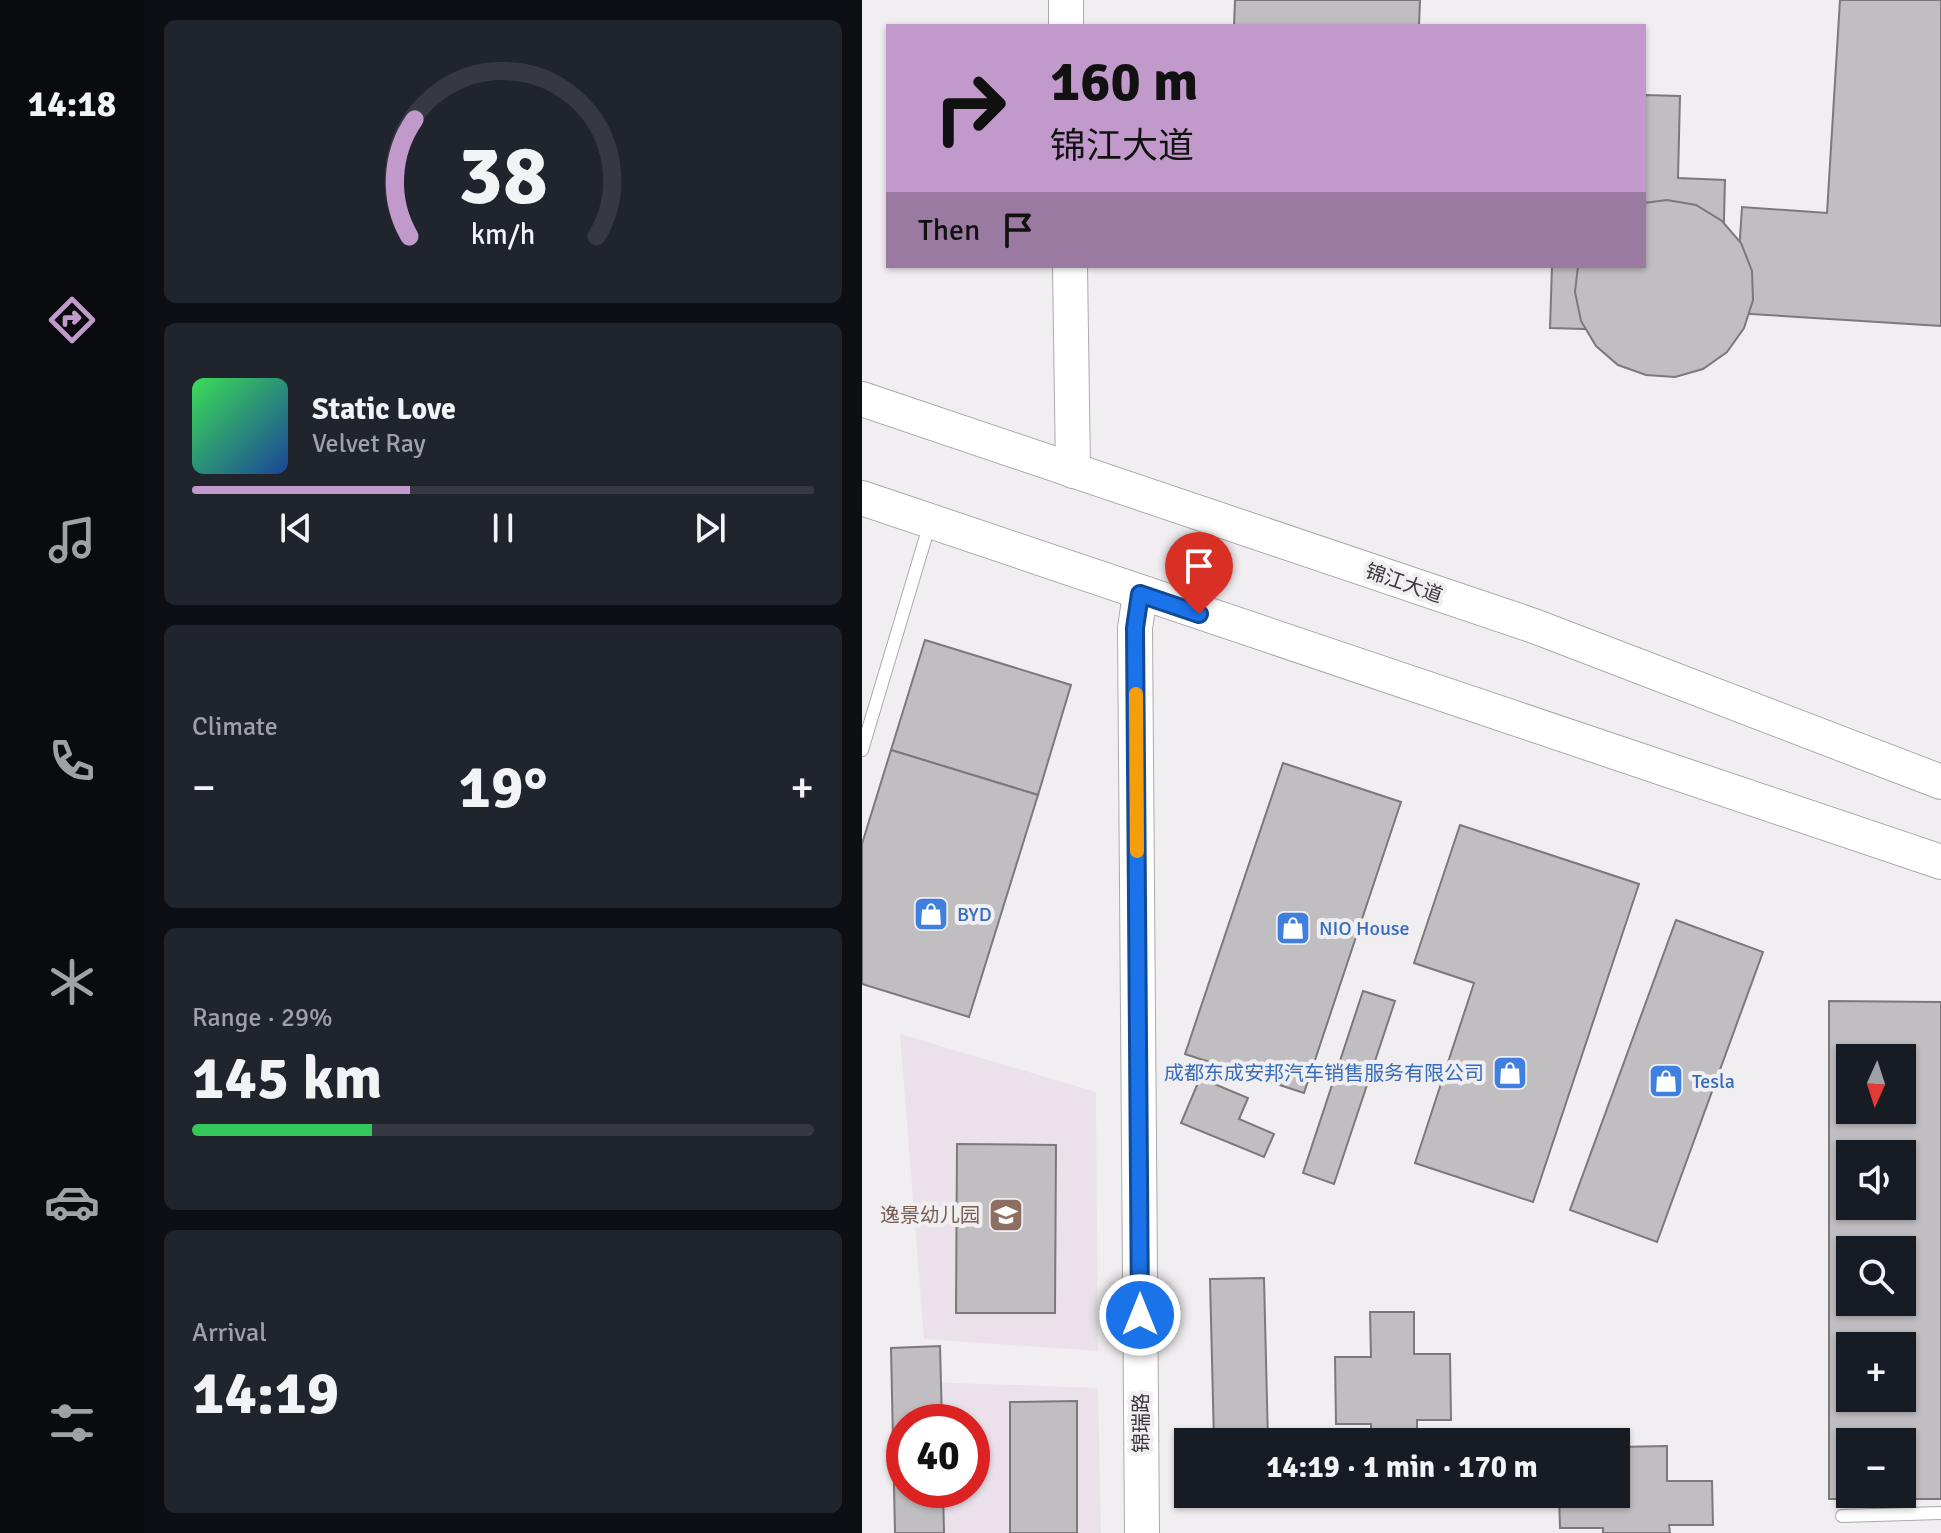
<!DOCTYPE html>
<html lang="en">
<head>
<meta charset="utf-8">
<style>
	:root { --surface:#171b24; --page:#20242c; --text:#f1f3f6; --muted:#9ea1a6; --line:#363941; --accent:#c299cb }
	body { margin:0; font-family:Signika,"Noto Sans SC",sans-serif; background:var(--page); color:var(--text); height:100vh; display:flex; flex-direction:column; font-size:30px; white-space:nowrap }
	* { box-sizing:border-box; margin:0 }
	p { font-size:26px; color:var(--muted) }
	.icon { flex:none; width:44px; height:44px; fill:none; stroke:currentColor; stroke-width:2; stroke-linecap:round; stroke-linejoin:round }
	.map { position:relative; flex:1; overflow:hidden }
	.details { display:flex; flex-direction:column; gap:20px; padding:20px; background:#0d0f14; width:718px }
	.details>* { flex:none }
	.top-card { position:absolute; left:24px; top:24px; width:760px; height:244px; border-radius:0px; box-shadow:0 2px 6px #0004; background:#c299cb; color:#111; overflow:hidden }
	.needle { width:52px; rotate:183deg }
	.buttons { position:absolute; left:974px; top:1044px; display:grid; gap:16px }
	.buttons a { display:grid; place-items:center; width:80px; height:80px; border-radius:0px; background:var(--surface); box-shadow:0 2px 6px #0004; font-size:40px }
	.speed { position:absolute; left:24px; top:1404px; display:flex; gap:16px; font-size:40px; font-weight:700; text-align:center }
	.speed>* { display:grid; place-content:center; width:104px; height:104px; border-radius:50%; background:var(--surface); box-shadow:0 2px 6px #0004; line-height:1 }
	.speed .limit { border:12px solid #d22; background:#fff; color:#111 }
	.pin { position:absolute; display:grid; place-items:center; width:68px; height:68px; color:#fff; margin:-82px -34px; border-radius:50% 50% 50% 0; rotate:-45deg; box-shadow:0 0 8px #0007 }
	.pin .icon { rotate:45deg }
	.me { position:absolute; width:88px; margin:-44px; rotate:0deg; stroke-linejoin:round; filter:drop-shadow(0 0 6px #0008) }
	.turn { display:flex; align-items:center; gap:28px; height:168px; padding:0 32px; font-size:36px }
	.turn .icon { width:104px; height:104px; stroke-width:2.5 }
	.turn b { display:block; font-size:56px; line-height:68px }
	.then { display:flex; align-items:center; height:76px; padding:0 32px; background:#0003; gap:16px; font-size:30px }
	.big { font-size:60px; font-weight:800; line-height:1.1 }
	.details .widget { flex:1; display:flex; flex-direction:column; justify-content:center; gap:12px; min-width:0; padding:0 28px; border-radius:12px; background:var(--page) }
	.details .dial { align-items:center; gap:0 }
	.dial svg { height:208px; overflow:visible; fill:none; stroke:var(--line); stroke-width:7; stroke-linecap:round; text-anchor:middle }
	.dial text { fill:var(--text); stroke:none }
	.song { display:flex; align-items:center; gap:24px }
	.cover { width:96px; height:96px; border-radius:12px; background:linear-gradient(135deg,hsl(130 70% 55%),hsl(220 70% 35%)) }
	.played { height:8px; border-radius:4px; background:linear-gradient(90deg,var(--accent) 35%,var(--line) 35%) }
	.keys { display:flex; justify-content:space-around; direction:ltr }
	.heat { display:flex; justify-content:space-between; align-items:center; font-size:44px; direction:ltr }
	.charge { height:12px; border-radius:6px; background:linear-gradient(90deg,#34c759 29%,var(--line) 0) }
	.trip { position:absolute; left:312px; top:1428px; width:456px; height:80px; border-radius:0px; background:var(--surface); box-shadow:0 2px 6px #0004; font-weight:800; line-height:80px; text-align:center }
	main { display:flex; flex:1; min-height:0 }
	.tabs { display:flex; flex-direction:column; width:144px; justify-content:space-around; align-items:center; background:#090b0e; color:var(--muted) }
	.tabs .icon { width:56px; height:56px }
	.tabs .active { color:var(--accent) }
	.tabs b { font-size:36px; color:var(--text) }
	.map>svg:first-child { display:block }
</style>
</head>
<body>
<main>
<nav class="tabs">
<b>14:18</b>
<svg class="icon active" aria-label="directions" viewBox="0 0 24 24"><path d="M12 3l9 9-9 9-9-9zM9 14v-3h6M13 9l2 2-2 2"/></svg>
<svg class="icon" aria-label="music" viewBox="0 0 24 24"><path d="M9 18V5l10-2v13"/><circle cx="6" cy="18" r="3"/><circle cx="16" cy="16" r="3"/></svg>
<svg class="icon" aria-label="phone" viewBox="0 0 24 24"><path d="M5 4h4l2 5-3 2q2 4 5 5l2-3 5 2v4C11 20 4 13 5 4z"/></svg>
<svg class="icon" aria-label="climate" viewBox="0 0 24 24"><path d="M12 3v18M4 7l16 10M4 17L20 7"/></svg>
<svg class="icon" aria-label="car" viewBox="0 0 24 24"><path d="M5 17H2v-5l4-1 3-4h7l3 4 3 1v5h-3M9 17h6M6 11h13"/><circle cx="7" cy="17" r="2"/><circle cx="17" cy="17" r="2"/></svg>
<svg class="icon" aria-label="filters" viewBox="0 0 24 24"><path d="M4 7h16M4 17h16"/><circle cx="9" cy="7" r="2"/><circle cx="15" cy="17" r="2"/></svg>
</nav>
<section class="details">
<div class="widget dial"><svg viewBox="0 0 100 80">
<path d="M14 69A42 42 0 1 1 86 69"/>
<path d="M14 69A42 42 0 0 1 16 24" stroke="#c299cb"/>
<text x="50" y="56" font-size="32" font-weight="700">38</text>
<text x="50" y="72" font-size="11">km/h</text>
</svg></div>
<div class="widget">
<div class="song"><i class="cover"></i><div><b>Static Love</b><p>Velvet Ray</p></div></div>
<div class="played"></div>
<div class="keys"><svg class="icon" aria-label="previous" viewBox="0 0 24 24"><path d="M18 5L8 12l10 7zM5 5v14"/></svg><svg class="icon" aria-label="pause" viewBox="0 0 24 24"><path d="M8 5v14M16 5v14"/></svg><svg class="icon" aria-label="next" viewBox="0 0 24 24"><path d="M6 5l10 7-10 7zM19 5v14"/></svg></div>
</div>
<div class="widget"><p>Climate</p>
<div class="heat"><a>−</a><b class="big">19°</b><a>+</a></div>
</div>
<div class="widget"><p>Range · 29%</p><b class="big">145 km</b><div class="charge"></div></div>
<div class="widget"><p>Arrival</p><b class="big">14:19</b></div>
</section>
<div class="map">
<svg width="1079" height="1533" viewBox="0 0 1079 1533">
	<rect width="100%" height="100%" fill="#f1eef1"/>
	<!-- built -->
	<g fill="#eae1ea">
		<path d="M 38,1034 L 234,1092 L 236,1351 L 62,1339 Z"/>
		<path d="M 65,1382 L 236,1388 L 239,1533 L 70,1533 L 68,1490 L 110,1490 L 110,1422 L 66,1422 Z"/>
	</g>
	<!-- building -->
	<g fill="#c1bec1" stroke="#7b797b" stroke-width="2" fill-rule="evenodd">
		<path d="M 373,0 L 558,0 L 557,26 L 372,26 Z"/>
		<path d="M 978,0 L 1079,0 L 1079,326 L 873,313 L 880,207 L 965,213 Z"/>
		<path d="M 782,95 L 818,96 L 816,178 L 863,180 L 859,333 L 688,328 L 690,266 L 782,266 Z"/>
		<path d="M 805,200 L 834,205 L 860,221 L 879,243 L 890,271 L 891,300 L 882,328 L 865,352 L 841,369 L 813,377 L 784,375 L 756,365 L 734,346 L 719,321 L 713,292 L 716,266 L 782,266 L 782,203 Z"/>
		<path d="M 63,640 L 209,685 L 176,795 L 29,750 Z"/>
		<path d="M 29,750 L 176,795 L 107,1017 L 0,984 L 0,844 Z"/>
		<path d="M 421,763 L 539,802 L 442,1093 L 323,1054 Z"/>
		<path d="M 598,825 L 777,884 L 671,1202 L 553,1163 L 612,983 L 552,963 Z"/>
		<path d="M 814,920 L 901,952 L 795,1242 L 708,1210 Z"/>
		<path d="M 501,991 L 533,1001 L 472,1184 L 441,1173 Z"/>
		<path d="M 967,1001 L 1079,1002 L 1079,1499 L 967,1499 ZM 988,1058 L 1040,1058 L 1040,1110 L 988,1110 ZM 988,1154 L 1040,1154 L 1040,1206 L 988,1206 ZM 988,1250 L 1040,1250 L 1040,1302 L 988,1302 ZM 988,1346 L 1040,1346 L 1040,1398 L 988,1398 ZM 988,1442 L 1040,1442 L 1040,1494 L 988,1494 Z"/>
		<path d="M 338,1078 L 386,1098 L 377,1119 L 412,1134 L 402,1157 L 319,1123 Z"/>
		<path d="M 95,1144 L 194,1145 L 193,1313 L 94,1313 Z"/>
		<path d="M 402,1278 L 406,1442 L 352,1442 L 348,1279 Z"/>
		<path d="M 508,1312 L 552,1312 L 552,1354 L 588,1354 L 589,1420 L 555,1420 L 555,1442 L 509,1442 L 509,1424 L 474,1424 L 473,1357 L 509,1357 Z"/>
		<path d="M 78,1346 L 80,1422 L 42,1422 L 42,1490 L 81,1490 L 82,1533 L 33,1533 L 29,1348 Z"/>
		<path d="M 215,1401 L 215,1533 L 148,1533 L 148,1402 Z"/>
		<path d="M 805,1446 L 805,1481 L 850,1481 L 851,1525 L 807,1525 L 808,1533 L 741,1533 L 741,1528 L 698,1528 L 697,1494 L 754,1494 L 754,1447 Z"/>
	</g>
	<g fill="none" stroke-linecap="round" stroke-linejoin="round">
		<!-- lane casing -->
		<g stroke="#aca9ac" stroke-width="14">
			<g id="lane">
				<path d="M 0,750 L 68,523"/>
				<path d="M 980,1516 L 1079,1513"/>
			</g>
		</g>
		<!-- secondary casing -->
		<g stroke="#aca9ac" stroke-width="36">
			<g id="secondary">
				<path d="M 204,0 L 204,26"/>
				<path d="M 208,266 L 211,471"/>
				<path d="M 0,399 L 672,626 L 1079,782"/>
				<path d="M 0,498 L 1079,862"/>
				<path d="M 278,594 L 273,628 L 280,1533"/>
			</g>
		</g>
		<!-- lane -->
		<use href="#lane" stroke="#fff" stroke-width="12"/>
		<!-- secondary -->
		<use href="#secondary" stroke="#fff" stroke-width="34"/>
	</g>
	<g fill="none" stroke-linecap="round" stroke-linejoin="round">
		<!-- route casing -->
		<g stroke="#114b97" stroke-width="20">
			<path id="route" d="M 278,1315 L 273,628 L 278,594 L 337,614"/>
		</g>
		<!-- route -->
		<use href="#route" stroke="#1a73e8" stroke-width="14"/>
		<!-- slow -->
		<path stroke="#f59e0b" stroke-width="14" d="M 274,694 L 275,851"/>
	</g>
	<!-- icons -->
	<defs>
		<g id="shop-square" transform="scale(1.8)"><rect x="-9" y="-9" width="18" height="18" rx="4" fill="#3f7fe0" stroke="#f1eef1"/><path d="M-5-2.5h2.3a2.7 3.5 0 0 1 5.4 0H5L5.5 6h-11ZM-1.5-2.5h3a1.5 2.3 0 0 0-3 0Z" fill="#fff"/></g>
		<g id="school-square" transform="scale(1.8)"><rect x="-9" y="-9" width="18" height="18" rx="4" fill="#8d6e63" stroke="#f1eef1"/><path d="M0-5L7-2L0 1L-7-2ZM-4 1L0 2.5L4 1V4Q0 6-4 4Z" fill="#fff"/></g>
	</defs>
	<g fill-rule="evenodd">
		<use href="#shop-square" x="69" y="914"/>
		<use href="#shop-square" x="431" y="928"/>
		<use href="#shop-square" x="648" y="1073"/>
		<use href="#shop-square" x="804" y="1081"/>
		<use href="#school-square" x="144" y="1215"/>
	</g>
	<g text-anchor="middle" stroke-width="8" stroke-linejoin="round" paint-order="stroke">
		<!-- street labels -->
		<g font-size="20" fill="#393839" stroke="#f1eef1">
			<text transform="translate(542 583) rotate(19)" y="7">锦江大道</text>
			<text transform="translate(279 1423) rotate(-90)" y="7">锦瑞路</text>
		</g>
		<!-- shop labels -->
		<g font-size="20" fill="#366cbe" stroke="#f1eef1" text-anchor="start">
			<text x="95" y="921">BYD</text>
			<text x="457" y="935">NIO House</text>
			<text x="622" y="1080" text-anchor="end">成都东成安邦汽车销售服务有限公司</text>
			<text x="830" y="1088">Tesla</text>
		</g>
		<!-- education labels -->
		<g font-size="20" fill="#785e54" stroke="#f1eef1" text-anchor="end">
			<text x="118" y="1222">逸景幼儿园</text>
		</g>
	</g>
</svg>
<div class="buttons">
<a><svg class="needle" viewBox="-14 -14 28 28"><path d="M0-13l5 13h-10z" fill="#e53935"/><path d="M0 13l5-13h-10z" fill="#9ea1a6"/></svg></a>
<a><svg class="icon" aria-label="sound" viewBox="0 0 24 24"><path d="M4 9h4l5-4v14l-5-4H4zM17 9q2 3 0 6"/></svg></a>
<a><svg class="icon" aria-label="search" viewBox="0 0 24 24"><circle cx="10" cy="10" r="6"/><path d="M15 15l6 6"/></svg></a>
<a>+</a>
<a>−</a>
</div>
<div class="speed"><div class="limit">40</div></div>
<div class="pin" style="left:337px;top:614px;background:#d93025"><svg class="icon" aria-label="arrive" viewBox="0 0 24 24"><path d="M6 21V4h12l-3 4 3 4H6"/></svg></div>
<svg class="me" style="left:278px;top:1315px" viewBox="-20 -20 40 40"><circle r="17" fill="#1a73e8" stroke="#fff" stroke-width="3"/><path d="M0-11L8 9 0 5-8 9z" fill="#fff"/></svg>
<div class="trip">14:19 · 1 min · 170 m</div>
<div class="top-card">
<div class="turn"><svg class="icon" aria-label="right" viewBox="0 0 24 24"><path d="M7 20v-9h11M14 6l5 5-5 5"/></svg><div><b>160 m</b>锦江大道</div></div>
<div class="then">Then<svg class="icon" aria-label="arrive" viewBox="0 0 24 24"><path d="M6 21V4h12l-3 4 3 4H6"/></svg></div>
</div>
</div>
</main>
</body>
</html>
